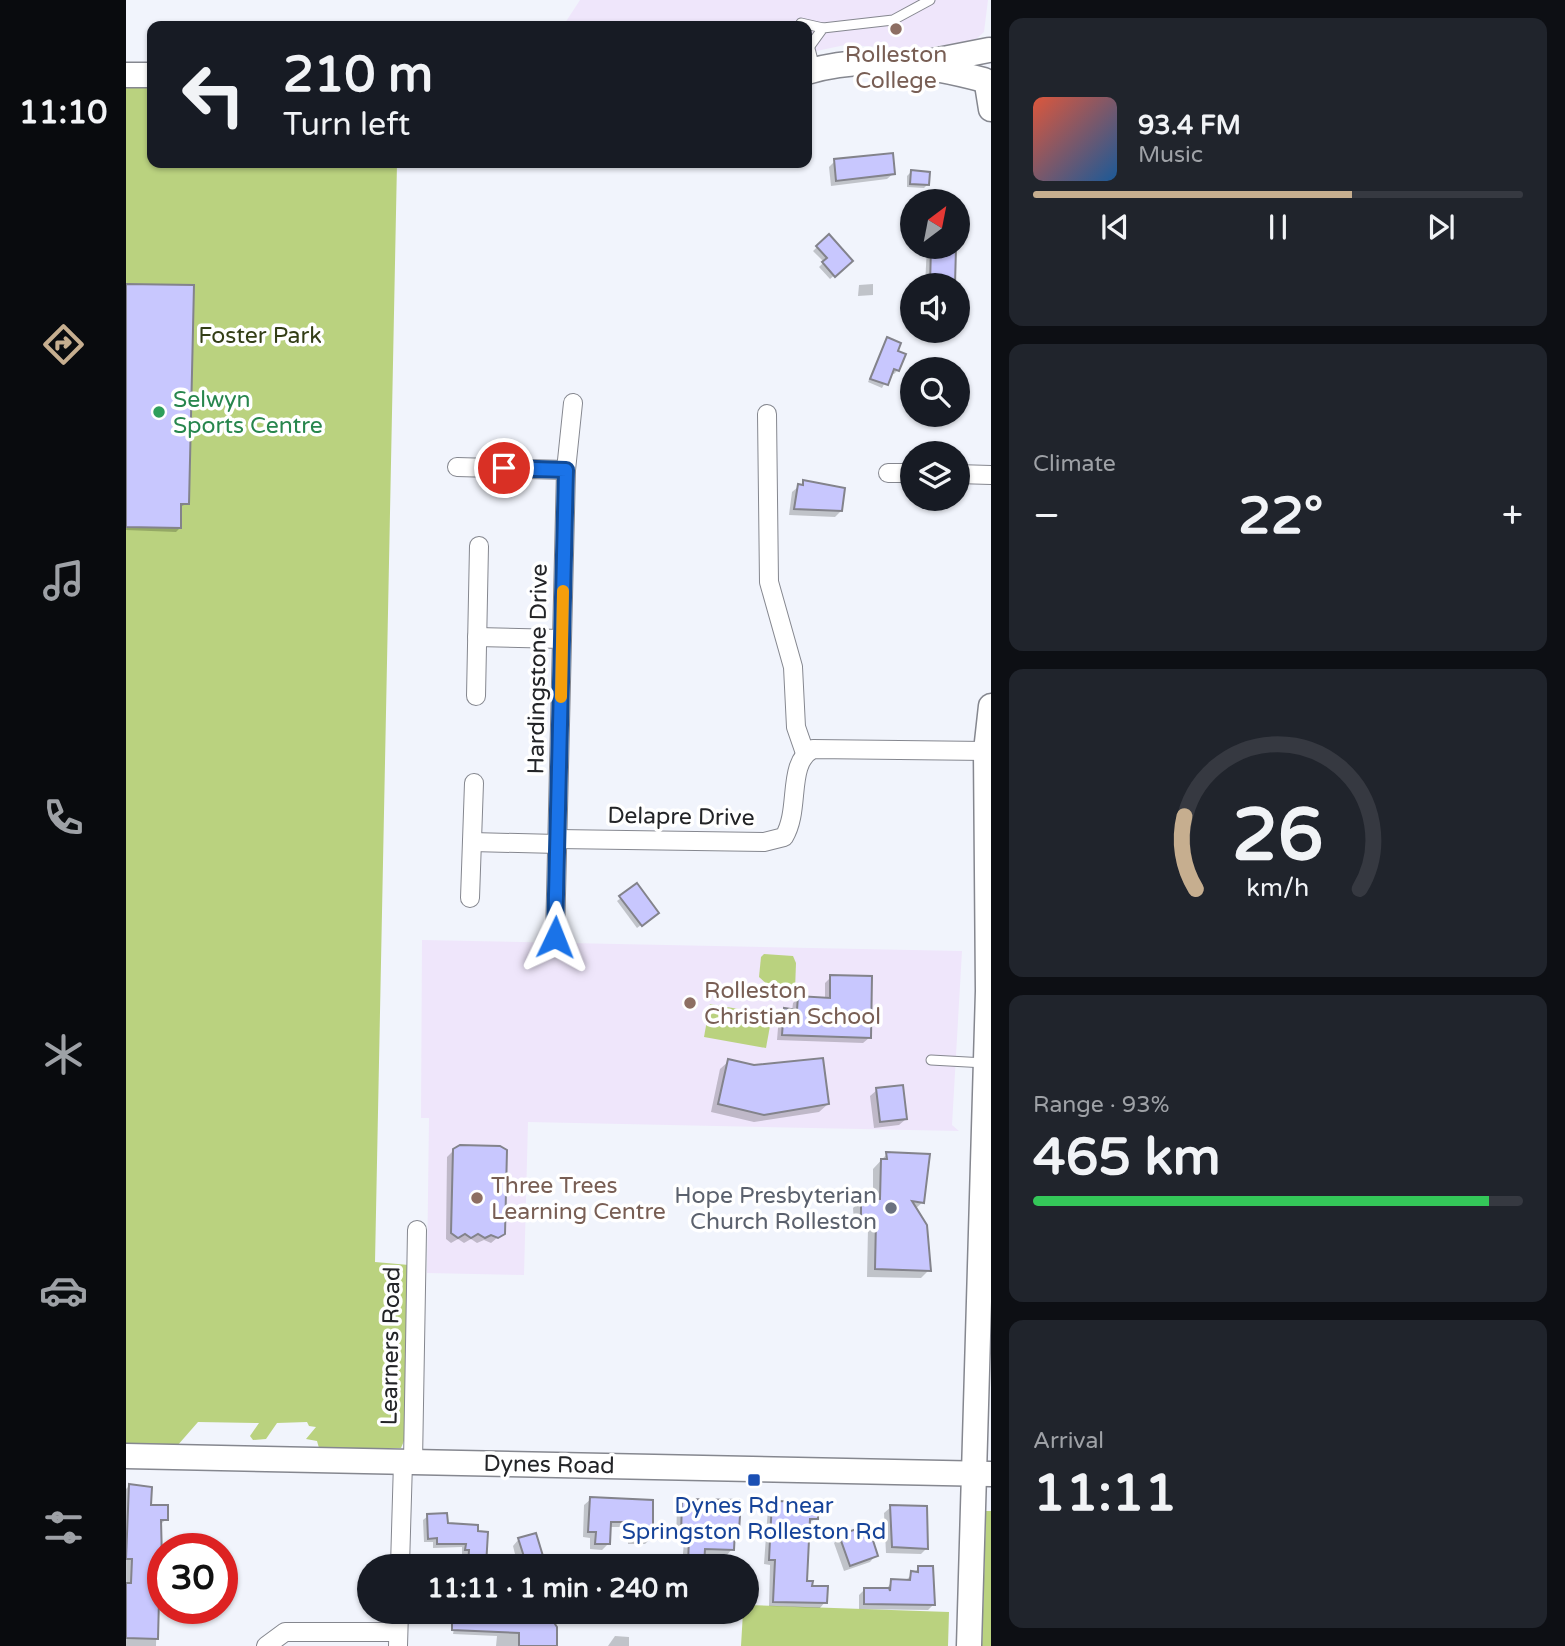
<!DOCTYPE html>
<html lang="en">
<head>
<meta charset="utf-8">
<style>
	:root { --surface:#171b24; --page:#20242c; --text:#f1f3f6; --muted:#9ea1a6; --line:#363941; --accent:#c6ae8f }
	body { margin:0; font-family:"Varela Round",sans-serif; background:var(--page); color:var(--text); height:100vh; display:flex; flex-direction:column; font-size:26px; white-space:nowrap }
	* { box-sizing:border-box; margin:0 }
	p { font-size:23px; color:var(--muted) }
	.icon { flex:none; width:38px; height:38px; fill:none; stroke:currentColor; stroke-width:2; stroke-linecap:round; stroke-linejoin:round }
	.map { position:relative; flex:1; overflow:hidden }
	.panel { display:flex; flex-direction:column; gap:18px; padding:18px; background:#0d0f14; width:574px }
	.panel>* { flex:none }
	.guide { position:absolute; left:21px; top:21px; width:665px; height:147px; border-radius:14px; box-shadow:0 2px 5px #0004; background:#171b24; color:var(--text); overflow:hidden }
	.needle { width:46px; rotate:32deg }
	.controls { position:absolute; left:774px; top:189px; display:grid; gap:14px }
	.controls a { display:grid; place-items:center; width:70px; height:70px; border-radius:50%; background:var(--surface); box-shadow:0 2px 5px #0004; font-size:35px }
	.speed { position:absolute; left:21px; top:1533px; display:flex; gap:14px; font-size:35px; font-weight:700; text-align:center }
	.speed>* { display:grid; place-content:center; width:91px; height:91px; border-radius:50%; background:var(--surface); box-shadow:0 2px 5px #0004; line-height:1 }
	.speed .limit { border:10px solid #d22; background:#fff; color:#111 }
	.pin { position:absolute; display:grid; place-items:center; width:60px; height:60px; color:#fff; margin:-30px; border:4px solid #fff; border-radius:50%; box-shadow:0 2px 7px #0007 }
	.me { position:absolute; width:77px; margin:-38px; rotate:2deg; stroke-linejoin:round; filter:drop-shadow(0 0 5px #0008) }
	.turn { display:flex; align-items:center; gap:24px; height:147px; padding:0 21px; font-size:32px }
	.turn .icon { width:91px; height:91px; stroke-width:2.5 }
	.turn b { display:block; font-size:49px; line-height:60px }
	.big { font-size:52px; font-weight:700; line-height:1.1 }
	.panel .widget { flex:1; display:flex; flex-direction:column; justify-content:center; gap:10px; min-width:0; padding:0 24px; border-radius:14px; background:var(--page) }
	.panel .dial { align-items:center; gap:0 }
	.dial svg { height:182px; overflow:visible; fill:none; stroke:var(--line); stroke-width:7; stroke-linecap:round; text-anchor:middle }
	.dial text { fill:var(--text); stroke:none }
	.song { display:flex; align-items:center; gap:21px }
	.cover { width:84px; height:84px; border-radius:10px; background:linear-gradient(135deg,hsl(10 70% 55%),hsl(210 70% 35%)) }
	.played { height:7px; border-radius:4px; background:linear-gradient(90deg,var(--accent) 65%,var(--line) 65%) }
	.keys { display:flex; justify-content:space-around; direction:ltr }
	.heat { display:flex; justify-content:space-between; align-items:center; font-size:38px; direction:ltr }
	.charge { height:10px; border-radius:5px; background:linear-gradient(90deg,#34c759 93%,var(--line) 0) }
	.trip { position:absolute; left:231px; top:1554px; width:402px; height:70px; border-radius:35px; background:var(--surface); box-shadow:0 2px 5px #0004; font-weight:700; line-height:70px; text-align:center }
	main { display:flex; flex:1; min-height:0 }
	.tabs { display:flex; flex-direction:column; width:126px; justify-content:space-around; align-items:center; background:#090b0e; color:var(--muted) }
	.tabs .icon { width:49px; height:49px }
	.tabs .selected { color:var(--accent) }
	.tabs b { font-size:32px; color:var(--text) }
	.map>svg:first-child { display:block }
</style>
</head>
<body>
<main>
<nav class="tabs">
<b>11:10</b>
<svg class="icon selected" aria-label="directions" viewBox="0 0 24 24"><path d="M12 3l9 9-9 9-9-9zM9 14v-3h6M13 9l2 2-2 2"/></svg>
<svg class="icon" aria-label="music" viewBox="0 0 24 24"><path d="M9 18V5l10-2v13"/><circle cx="6" cy="18" r="3"/><circle cx="16" cy="16" r="3"/></svg>
<svg class="icon" aria-label="phone" viewBox="0 0 24 24"><path d="M5 4h4l2 5-3 2q2 4 5 5l2-3 5 2v4C11 20 4 13 5 4z"/></svg>
<svg class="icon" aria-label="climate" viewBox="0 0 24 24"><path d="M12 3v18M4 7l16 10M4 17L20 7"/></svg>
<svg class="icon" aria-label="car" viewBox="0 0 24 24"><path d="M5 17H2v-5l4-1 3-4h7l3 4 3 1v5h-3M9 17h6M6 11h13"/><circle cx="7" cy="17" r="2"/><circle cx="17" cy="17" r="2"/></svg>
<svg class="icon" aria-label="filters" viewBox="0 0 24 24"><path d="M4 7h16M4 17h16"/><circle cx="9" cy="7" r="2"/><circle cx="15" cy="17" r="2"/></svg>
</nav>
<div class="map">
<svg width="865" height="1646" viewBox="0 0 865 1646">
	<rect width="100%" height="100%" fill="#f1f4fc"/>
	<!-- education -->
	<g fill="#efe6fb">
		<path d="M 454,0 L 862,0 L 858,32 L 849,40 L 794,49 L 719,45 L 681,53 L 681,26 L 437,26 Z"/>
		<path d="M 296,940 L 836,951 L 826,1125 L 833,1131 L 402,1122 L 398,1275 L 301,1273 L 303,1118 L 295,1118 Z"/>
	</g>
	<!-- green -->
	<g fill="#bad27f">
		<path d="M 14,87 L 26,87 L 26,163 L 271,163 L 249,1262 L 283,1265 L 280,1436 L 275,1448 L 193,1448 L 191,1441 L 180,1439 L 190,1427 L 183,1426 L 181,1422 L 151,1423 L 140,1439 L 127,1440 L 124,1436 L 133,1423 L 72,1422 L 51,1446 L 0,1445 L 0,88 Z"/>
		<path d="M 638,954 L 667,956 L 670,963 L 669,990 L 662,995 L 652,994 L 633,977 L 635,957 Z"/>
		<path d="M 584,1004 L 646,1015 L 640,1048 L 578,1037 Z"/>
		<path d="M 860,1511 L 865,1511 L 865,1646 L 856,1646 Z"/>
		<path d="M 621,1605 L 823,1612 L 822,1646 L 615,1646 L 617,1612 L 621,1612 Z"/>
	</g>
	<!-- shadow -->
	<g fill="#0003">
		<path d="M 709,161 L 768,173 L 761,179 L 705,186 L 703,167 Z"/>
		<path d="M 785,172 L 802,184 L 798,188 L 781,187 L 781,176 Z"/>
		<path d="M 703,236 L 725,261 L 704,279 L 693,267 L 698,262 L 687,251 Z"/>
		<path d="M 801,247 L 829,247 L 827,285 L 799,285 Z"/>
		<path d="M 747,284 L 747,295 L 732,296 L 733,285 Z"/>
		<path d="M 0,286 L 62,503 L 54,507 L 54,528 L 50,532 L 0,530 Z"/>
		<path d="M 761,339 L 770,352 L 772,370 L 768,374 L 764,373 L 756,388 L 742,382 Z"/>
		<path d="M 678,482 L 715,511 L 709,517 L 663,515 L 666,492 Z"/>
		<path d="M 495,898 L 527,916 L 511,928 L 491,901 Z"/>
		<path d="M 705,977 L 743,1038 L 737,1043 L 651,1040 L 653,1016 L 658,1010 L 666,1011 L 667,1003 L 672,998 L 699,999 L 699,983 Z"/>
		<path d="M 603,1061 L 702,1104 L 693,1112 L 628,1122 L 585,1112 L 594,1069 Z"/>
		<path d="M 751,1090 L 780,1119 L 773,1125 L 748,1128 L 744,1096 Z"/>
		<path d="M 328,1150 L 377,1233 L 365,1243 L 358,1240 L 351,1243 L 345,1239 L 338,1243 L 332,1239 L 325,1243 L 320,1239 L 321,1157 Z"/>
		<path d="M 761,1154 L 797,1202 L 789,1209 L 803,1270 L 795,1278 L 741,1277 L 742,1228 L 728,1224 L 727,1208 L 736,1200 L 747,1200 L 747,1169 Z"/>
		<path d="M 3,1486 L 40,1519 L 34,1525 L 37,1602 L 31,1605 L 30,1646 L 0,1646 L 0,1489 Z"/>
		<path d="M 465,1499 L 525,1502 L 525,1538 L 519,1544 L 502,1544 L 502,1527 L 483,1527 L 483,1543 L 476,1550 L 464,1549 L 464,1538 L 457,1537 L 458,1505 Z"/>
		<path d="M 556,1500 L 612,1530 L 607,1534 L 606,1549 L 601,1555 L 577,1554 L 576,1566 L 556,1566 L 558,1541 L 550,1541 L 551,1506 Z"/>
		<path d="M 647,1503 L 690,1518 L 682,1524 L 679,1583 L 699,1602 L 694,1608 L 643,1606 L 644,1565 L 638,1564 L 642,1508 Z"/>
		<path d="M 765,1507 L 801,1548 L 795,1554 L 760,1553 L 758,1513 Z"/>
		<path d="M 302,1516 L 320,1524 L 361,1534 L 359,1566 L 338,1566 L 339,1554 L 336,1554 L 336,1547 L 307,1548 L 307,1542 L 298,1542 L 297,1520 Z"/>
		<path d="M 714,1537 L 750,1555 L 744,1562 L 718,1571 L 708,1543 Z"/>
		<path d="M 393,1539 L 417,1564 L 435,1559 L 437,1566 L 392,1566 L 387,1546 Z"/>
		<path d="M 793,1568 L 808,1604 L 802,1610 L 733,1609 L 733,1595 L 739,1589 L 760,1590 L 766,1581 L 779,1581 Z"/>
		<path d="M 331,1612 L 384,1612 L 383,1624 L 429,1646 L 370,1646 L 371,1636 L 327,1634 Z"/>
		<path d="M 489,1636 L 503,1637 L 503,1646 L 482,1646 Z"/>
	</g>
	<!-- building -->
	<g fill="#c8c7fe" stroke="#83838b" stroke-width="2">
		<path d="M 767,153 L 769,174 L 710,181 L 708,159 Z"/>
		<path d="M 785,170 L 804,172 L 803,185 L 784,184 Z"/>
		<path d="M 703,234 L 727,261 L 709,277 L 696,262 L 701,258 L 690,246 Z"/>
		<path d="M 805,247 L 830,247 L 829,285 L 804,285 Z"/>
		<path d="M 0,284 L 68,285 L 63,504 L 55,504 L 55,528 L 0,527 Z"/>
		<path d="M 761,337 L 775,343 L 772,351 L 780,354 L 773,371 L 768,369 L 762,385 L 744,379 Z"/>
		<path d="M 677,480 L 719,488 L 716,511 L 668,509 L 672,484 L 677,485 Z"/>
		<path d="M 511,883 L 533,913 L 516,926 L 493,896 Z"/>
		<path d="M 704,975 L 746,976 L 745,1038 L 656,1035 L 658,1008 L 671,1010 L 672,996 L 704,998 Z"/>
		<path d="M 697,1058 L 703,1104 L 638,1115 L 592,1104 L 602,1059 L 628,1065 Z"/>
		<path d="M 777,1085 L 781,1119 L 754,1122 L 750,1088 Z"/>
		<path d="M 334,1145 L 374,1146 L 381,1150 L 379,1234 L 372,1238 L 365,1235 L 359,1238 L 352,1234 L 345,1238 L 339,1234 L 332,1238 L 325,1233 L 327,1149 Z"/>
		<path d="M 760,1152 L 804,1154 L 798,1203 L 786,1201 L 801,1225 L 805,1271 L 749,1269 L 750,1220 L 735,1216 L 735,1198 L 754,1199 L 755,1159 L 761,1159 Z"/>
		<path d="M 3,1484 L 26,1487 L 25,1505 L 42,1505 L 42,1520 L 35,1520 L 37,1600 L 33,1599 L 32,1639 L 0,1638 L 0,1583 L 5,1583 L 6,1559 L 0,1559 Z"/>
		<path d="M 464,1497 L 527,1500 L 527,1538 L 507,1538 L 507,1522 L 485,1522 L 484,1544 L 469,1544 L 470,1532 L 462,1532 Z"/>
		<path d="M 556,1499 L 615,1500 L 613,1531 L 609,1530 L 608,1550 L 579,1549 L 578,1566 L 562,1566 L 563,1536 L 555,1536 Z"/>
		<path d="M 646,1501 L 692,1502 L 692,1519 L 684,1519 L 681,1581 L 687,1581 L 686,1586 L 702,1586 L 701,1603 L 647,1602 L 649,1560 L 643,1560 Z"/>
		<path d="M 764,1505 L 801,1506 L 802,1549 L 766,1547 Z"/>
		<path d="M 321,1513 L 322,1523 L 352,1525 L 352,1531 L 362,1532 L 360,1566 L 342,1566 L 343,1550 L 339,1550 L 340,1544 L 311,1544 L 311,1538 L 302,1539 L 301,1514 Z"/>
		<path d="M 742,1525 L 752,1556 L 724,1566 L 713,1535 Z"/>
		<path d="M 410,1533 L 420,1566 L 401,1566 L 392,1538 Z"/>
		<path d="M 792,1566 L 807,1566 L 809,1605 L 738,1604 L 738,1588 L 763,1588 L 764,1591 L 765,1579 L 784,1580 L 785,1571 L 792,1572 Z"/>
		<path d="M 333,1612 L 385,1612 L 385,1622 L 427,1621 L 431,1627 L 431,1646 L 393,1646 L 393,1633 L 326,1630 L 326,1616 L 333,1616 Z"/>
	</g>
	<g fill="none" stroke-linecap="round" stroke-linejoin="round">
		<!-- lane casing -->
		<g stroke="#85878f" stroke-width="11">
			<g id="lane">
				<path d="M 676,26 L 675,23 L 697,28"/>
				<path d="M 681,37 L 689,68"/>
				<path d="M 684,46 L 697,28 L 767,20 L 804,0"/>
				<path d="M 805,1060 L 859,1063"/>
			</g>
		</g>
		<!-- street casing -->
		<g stroke="#85878f" stroke-width="20">
			<g id="street">
				<path d="M 641,414 L 643,582 L 667,667 L 670,727 L 679,753"/>
				<path d="M 331,467 L 440,470"/>
				<path d="M 762,473 L 786,473"/>
				<path d="M 831,474 L 865,475"/>
				<path d="M 351,637 L 436,639"/>
				<path d="M 350,696 L 353,546"/>
				<path d="M 432,839 L 638,842 L 658,837 C 675,809 660,763 687,749 L 860,751"/>
				<path d="M 346,842 L 432,844"/>
				<path d="M 344,898 L 348,783"/>
				<path d="M 429,937 L 440,470 L 447,403"/>
				<path d="M 287,1462 L 291,1230"/>
				<path d="M 274,1566 L 277,1462"/>
				<path d="M 140,1646 L 159,1632 L 272,1632"/>
				<path d="M 272,1646 L 273,1612"/>
			</g>
		</g>
		<!-- secondary casing -->
		<g stroke="#85878f" stroke-width="27">
			<g id="secondary">
				<path d="M 802,62 L 863,50"/>
				<path d="M 681,72 C 738,54 801,65 858,80"/>
				<path d="M 0,75 L 26,75"/>
				<path d="M 861,84 L 865,109"/>
				<path d="M 0,1456 L 865,1474"/>
				<path d="M 843,1646 L 862,991 L 860,751 L 865,706"/>
			</g>
		</g>
		<!-- lane -->
		<use href="#lane" stroke="#fff" stroke-width="9"/>
		<!-- street -->
		<use href="#street" stroke="#fff" stroke-width="18"/>
		<!-- secondary -->
		<use href="#secondary" stroke="#fff" stroke-width="24"/>
	</g>
	<g fill="none" stroke-linecap="round" stroke-linejoin="round">
		<!-- route casing -->
		<g stroke="#114b97" stroke-width="18">
			<path id="route" d="M 378,468 L 440,470 L 429,937"/>
		</g>
		<!-- route -->
		<use href="#route" stroke="#1a73e8" stroke-width="12"/>
		<!-- slow -->
		<path stroke="#f59e0b" stroke-width="12" d="M 435,697 L 437,591"/>
	</g>
	<!-- markers -->
	<g fill="#8d6e63" stroke="#fff" stroke-width="2.5">
		<circle cx="770" cy="29" r="7"/>
		<circle cx="564" cy="1003" r="7"/>
		<circle cx="351" cy="1198" r="7"/>
	</g>
	<circle fill="#2e9e5b" stroke="#fff" stroke-width="2.5" cx="33" cy="412" r="7"/>
	<circle fill="#6b7280" stroke="#fff" stroke-width="2.5" cx="765" cy="1208" r="7"/>
	<rect fill="#1a4fb4" stroke="#fff" stroke-width="2.5" x="621" y="1473" width="14" height="14" rx="3.5"/>
	<g text-anchor="middle" stroke-width="7" stroke-linejoin="round" paint-order="stroke">
		<!-- education labels -->
		<g font-size="23" fill="#785e54" stroke="#fff" text-anchor="start">
			<text x="770" y="62" text-anchor="middle">Rolleston<tspan x="770" dy="26">College</tspan></text>
			<text x="578" y="998">Rolleston<tspan x="578" dy="26">Christian School</tspan></text>
			<text x="365" y="1193">Three Trees<tspan x="365" dy="26">Learning Centre</tspan></text>
		</g>
		<!-- park labels -->
		<g font-size="23" fill="#333e16" stroke="#fff">
			<text x="134" y="343">Foster Park</text>
		</g>
		<!-- leisure labels -->
		<g font-size="23" fill="#27864d" stroke="#fff" text-anchor="start">
			<text x="47" y="407">Selwyn<tspan x="47" dy="26">Sports Centre</tspan></text>
		</g>
		<!-- street labels -->
		<g font-size="23" fill="#232427" stroke="#fff">
			<text transform="translate(411 669) rotate(-89)" y="8">Hardingstone Drive</text>
			<text transform="translate(555 816) rotate(1)" y="8">Delapre Drive</text>
			<text transform="translate(264 1346) rotate(-89)" y="8">Learners Road</text>
			<text transform="translate(423 1464) rotate(1)" y="8">Dynes Road</text>
		</g>
		<!-- worship labels -->
		<g font-size="23" fill="#5b616d" stroke="#fff" text-anchor="end">
			<text x="751" y="1203">Hope Presbyterian<tspan x="751" dy="26">Church Rolleston</tspan></text>
		</g>
		<!-- transit labels -->
		<g font-size="23" fill="#164399" stroke="#fff">
			<text x="628" y="1513">Dynes Rd near<tspan x="628" dy="26">Springston Rolleston Rd</tspan></text>
		</g>
	</g>
</svg>
<div class="controls">
<a><svg class="needle" viewBox="-14 -14 28 28"><path d="M0-13l5 13h-10z" fill="#e53935"/><path d="M0 13l5-13h-10z" fill="#9ea1a6"/></svg></a>
<a><svg class="icon" aria-label="sound" viewBox="0 0 24 24"><path d="M4 9h4l5-4v14l-5-4H4zM17 9q2 3 0 6"/></svg></a>
<a><svg class="icon" aria-label="search" viewBox="0 0 24 24"><circle cx="10" cy="10" r="6"/><path d="M15 15l6 6"/></svg></a>
<a><svg class="icon" aria-label="layers" viewBox="0 0 24 24"><path d="M12 4l9 5-9 5-9-5zM3 14l9 5 9-5"/></svg></a>
</div>
<div class="speed"><div class="limit">30</div></div>
<div class="pin" style="left:378px;top:468px;background:#d93025"><svg class="icon" aria-label="arrive" viewBox="0 0 24 24"><path d="M6 21V4h12l-3 4 3 4H6"/></svg></div>
<svg class="me" style="left:429px;top:937px" viewBox="-20 -20 40 40"><path d="M0-17L14 15 0 8-14 15z" fill="#1a73e8" stroke="#fff" stroke-width="4"/></svg>
<div class="trip">11:11 · 1 min · 240 m</div>
<div class="guide">
<div class="turn"><svg class="icon" aria-label="left" viewBox="0 0 24 24"><path d="M17 20v-9H6M10 6l-5 5 5 5"/></svg><div><b>210 m</b>Turn left</div></div>
</div>
</div>
<section class="panel">
<div class="widget">
<div class="song"><i class="cover"></i><div><b>93.4 FM</b><p>Music</p></div></div>
<div class="played"></div>
<div class="keys"><svg class="icon" aria-label="previous" viewBox="0 0 24 24"><path d="M18 5L8 12l10 7zM5 5v14"/></svg><svg class="icon" aria-label="pause" viewBox="0 0 24 24"><path d="M8 5v14M16 5v14"/></svg><svg class="icon" aria-label="next" viewBox="0 0 24 24"><path d="M6 5l10 7-10 7zM19 5v14"/></svg></div>
</div>
<div class="widget"><p>Climate</p>
<div class="heat"><a>−</a><b class="big">22°</b><a>+</a></div>
</div>
<div class="widget dial"><svg viewBox="0 0 100 80">
<path d="M14 69A42 42 0 1 1 86 69"/>
<path d="M14 69A42 42 0 0 1 9 37" stroke="#c6ae8f"/>
<text x="50" y="56" font-size="32" font-weight="700">26</text>
<text x="50" y="72" font-size="11">km/h</text>
</svg></div>
<div class="widget"><p>Range · 93%</p><b class="big">465 km</b><div class="charge"></div></div>
<div class="widget"><p>Arrival</p><b class="big">11:11</b></div>
</section>
</main>
</body>
</html>
